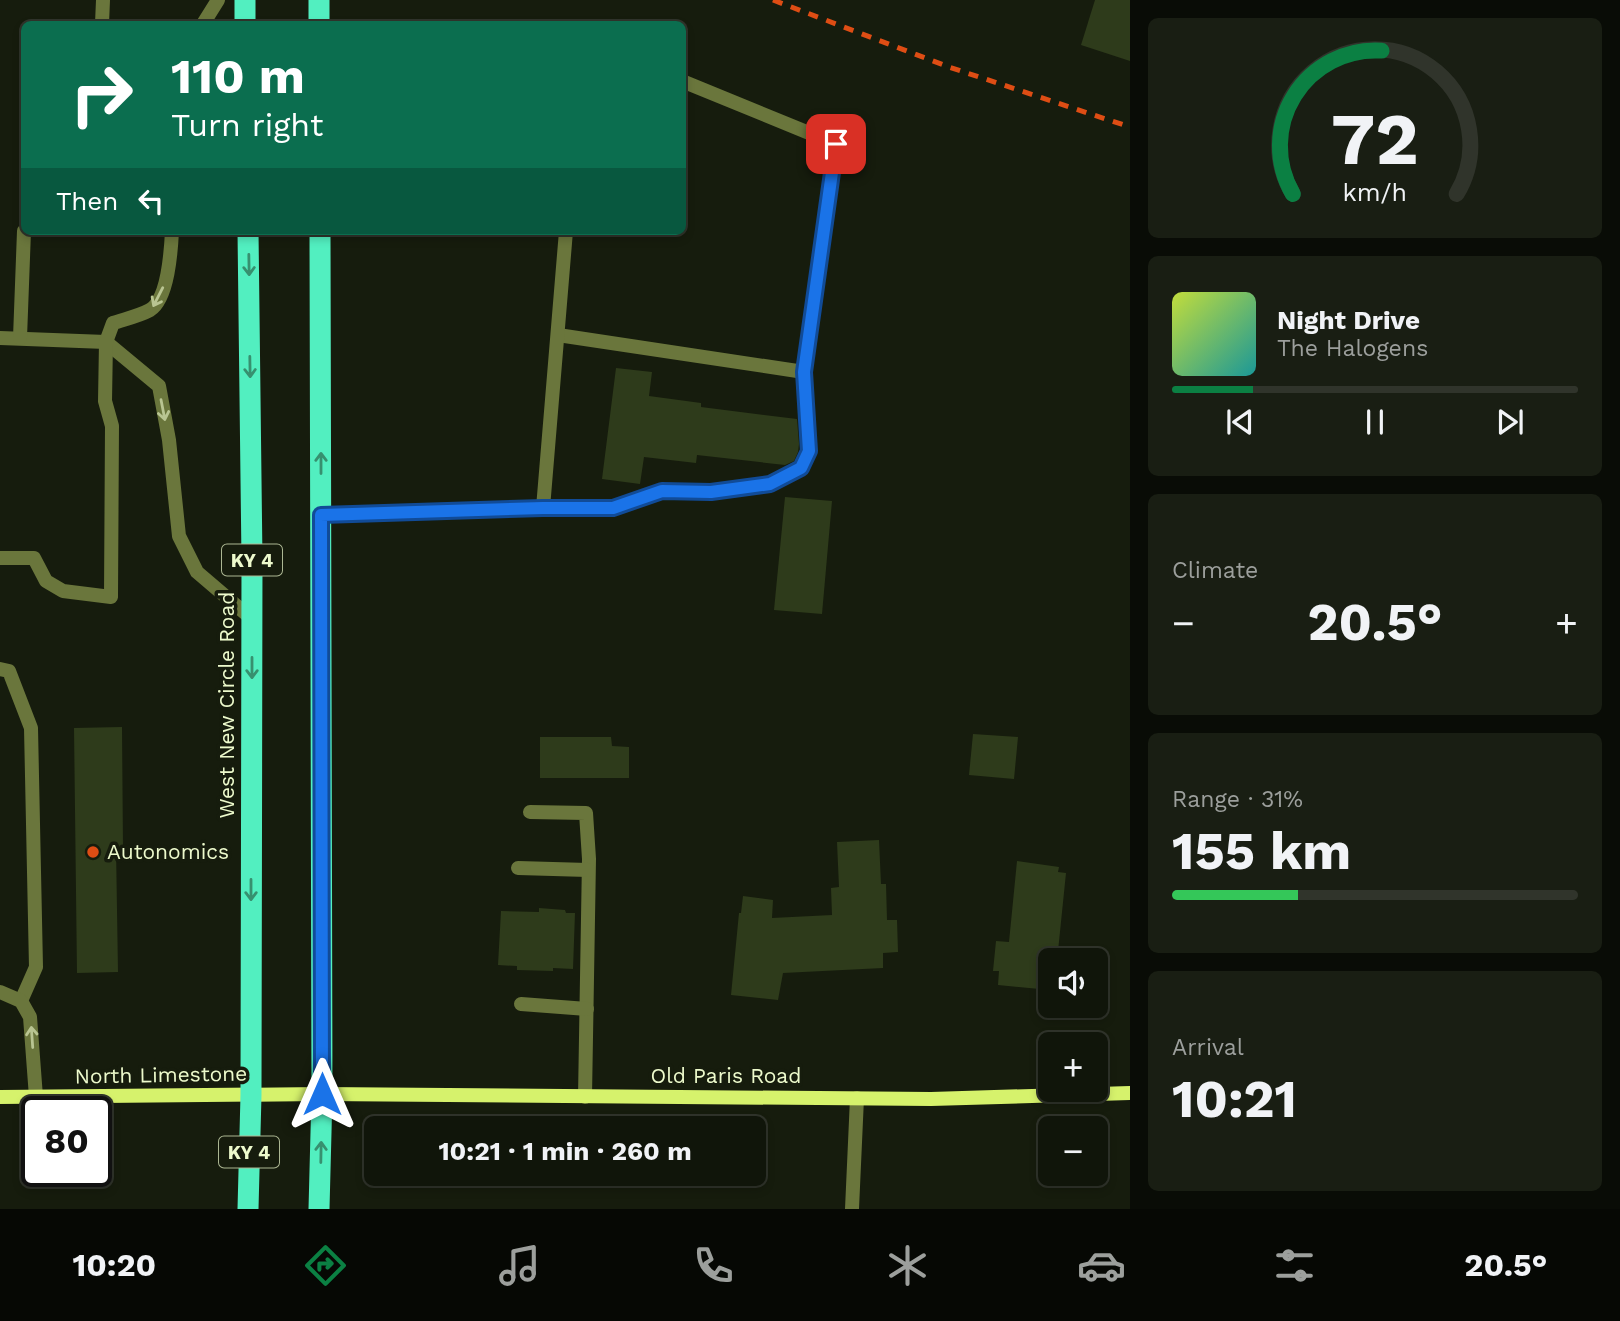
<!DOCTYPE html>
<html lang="en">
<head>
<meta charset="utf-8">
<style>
	:root { --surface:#10150a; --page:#191e13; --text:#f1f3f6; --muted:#9c9f9c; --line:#30342b; --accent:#0b8043 }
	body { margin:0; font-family:"Work Sans",sans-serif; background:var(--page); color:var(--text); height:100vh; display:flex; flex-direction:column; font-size:26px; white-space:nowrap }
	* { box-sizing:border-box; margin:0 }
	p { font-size:23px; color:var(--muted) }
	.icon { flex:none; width:38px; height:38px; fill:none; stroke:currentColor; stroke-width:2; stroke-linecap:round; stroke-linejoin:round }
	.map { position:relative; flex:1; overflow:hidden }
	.sheet { display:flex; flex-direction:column; gap:18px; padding:18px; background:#090c06; width:490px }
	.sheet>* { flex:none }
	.guide { position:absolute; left:21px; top:21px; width:665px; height:214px; border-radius:10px; box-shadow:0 4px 10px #0003,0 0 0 2px var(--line); background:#0b6e4f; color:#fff; overflow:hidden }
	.buttons { position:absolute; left:1038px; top:948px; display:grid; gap:14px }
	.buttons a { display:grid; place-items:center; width:70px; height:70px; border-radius:10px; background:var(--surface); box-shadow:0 4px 10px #0003,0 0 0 2px var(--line); font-size:35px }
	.speed { position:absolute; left:21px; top:1096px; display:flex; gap:14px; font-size:35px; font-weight:700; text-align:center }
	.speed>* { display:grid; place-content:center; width:91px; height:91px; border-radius:50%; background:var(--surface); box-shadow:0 4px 10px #0003,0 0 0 2px var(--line); line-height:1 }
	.speed .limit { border:4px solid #111; border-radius:10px; background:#fff; color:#111 }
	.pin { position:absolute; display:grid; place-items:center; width:60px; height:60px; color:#fff; margin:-30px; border-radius:14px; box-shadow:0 4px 10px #0006 }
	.me { position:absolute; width:77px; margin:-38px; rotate:0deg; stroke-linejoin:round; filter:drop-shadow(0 0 5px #0008) }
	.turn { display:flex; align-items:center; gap:24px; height:147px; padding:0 35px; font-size:32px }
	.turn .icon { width:91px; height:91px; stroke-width:2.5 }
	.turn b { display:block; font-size:49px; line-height:60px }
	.then { display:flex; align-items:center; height:66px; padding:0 35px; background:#0003; gap:14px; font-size:26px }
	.big { font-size:52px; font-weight:700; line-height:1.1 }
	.sheet .tile { flex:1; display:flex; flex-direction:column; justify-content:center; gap:10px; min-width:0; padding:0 24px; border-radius:10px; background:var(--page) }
	.sheet .dial { align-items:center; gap:0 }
	.dial svg { height:182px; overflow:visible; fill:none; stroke:var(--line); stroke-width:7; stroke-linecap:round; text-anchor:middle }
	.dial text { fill:var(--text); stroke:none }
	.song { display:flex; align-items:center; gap:21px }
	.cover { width:84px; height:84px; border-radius:10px; background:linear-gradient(135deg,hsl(70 70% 55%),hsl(180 70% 35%)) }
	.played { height:7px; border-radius:4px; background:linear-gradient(90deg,var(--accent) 20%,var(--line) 20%) }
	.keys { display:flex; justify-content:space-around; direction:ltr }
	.heat { display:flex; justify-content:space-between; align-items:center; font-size:38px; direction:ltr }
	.charge { height:10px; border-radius:5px; background:linear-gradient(90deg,#34c759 31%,var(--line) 0) }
	.trip { position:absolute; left:364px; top:1116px; width:402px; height:70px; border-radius:10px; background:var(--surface); box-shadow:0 4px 10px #0003,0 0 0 2px var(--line); font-weight:700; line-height:70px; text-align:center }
	.menu { display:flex; height:112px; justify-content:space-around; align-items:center; background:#060804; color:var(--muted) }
	.menu .icon { width:49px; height:49px }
	.menu .current { color:var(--accent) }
	.menu b { font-size:32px; color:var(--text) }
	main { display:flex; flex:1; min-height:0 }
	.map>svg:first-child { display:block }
</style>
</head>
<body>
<main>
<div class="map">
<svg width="1130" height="1209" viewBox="0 0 1130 1209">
	<rect width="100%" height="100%" fill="#161c0d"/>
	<!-- building -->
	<g fill="#2e3b1b">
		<path d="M 1095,0 L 1130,0 L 1130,61 L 1081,45 Z"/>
		<path d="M 616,368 L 652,372 L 649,396 L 701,403 L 701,407 L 797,419 L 799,444 L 798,452 L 794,461 L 785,465 L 697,455 L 696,463 L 644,457 L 640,484 L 602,479 Z"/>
		<path d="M 785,497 L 832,501 L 822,614 L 774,610 Z"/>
		<path d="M 122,727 L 123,848 L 116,847 L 118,972 L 77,973 L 74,728 Z"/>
		<path d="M 973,734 L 1018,737 L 1014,779 L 969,775 Z"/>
		<path d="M 540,737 L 611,737 L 612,746 L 629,747 L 629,778 L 540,778 Z"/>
		<path d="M 879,840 L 881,884 L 886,884 L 887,920 L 897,920 L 898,952 L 883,953 L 883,968 L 783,973 L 778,1000 L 731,995 L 739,913 L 741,913 L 743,896 L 773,900 L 772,918 L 832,915 L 831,888 L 839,887 L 837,842 Z"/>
		<path d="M 1017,861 L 1059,867 L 1058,872 L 1066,873 L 1057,961 L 1050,961 L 1050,990 L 998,985 L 999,971 L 993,971 L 996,941 L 1009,942 Z"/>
		<path d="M 539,908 L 565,910 L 566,913 L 575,913 L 573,969 L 553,968 L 553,971 L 517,970 L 517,966 L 498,965 L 501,911 L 539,912 Z"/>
	</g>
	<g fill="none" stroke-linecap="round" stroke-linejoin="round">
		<!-- lane -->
		<g stroke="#6a763c" stroke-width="14">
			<path d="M 102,24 L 103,0"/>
			<path d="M 203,24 L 218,0"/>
			<path d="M 558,335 L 804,372 L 836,144 L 682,81"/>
			<path d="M 0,338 L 106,342 L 159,386 L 169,440 L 179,536 L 197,572 L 252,619"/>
			<path d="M 20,338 L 24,231"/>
			<path d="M 543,508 L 613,508 L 662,491 L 711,492 L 770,484 L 801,468 L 809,451 L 804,372"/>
			<path d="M 321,515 L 543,508 L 566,231"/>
			<path d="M 0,558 L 34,558 L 46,581 L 63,591 L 111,597 L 112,426 L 105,401 L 106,342 L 113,323 C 125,319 139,316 150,310 C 168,299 171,251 172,231"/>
			<path d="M 0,669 L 9,671 L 31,728 L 36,967 L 21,1001"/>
			<path d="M 530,812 L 586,813 L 589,859 L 585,1097"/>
			<path d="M 518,868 L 588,870"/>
			<path d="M 0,992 L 21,1001 L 30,1017 L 36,1097"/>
			<path d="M 521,1004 L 587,1009"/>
			<path d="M 852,1209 L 857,1098"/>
		</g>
		<!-- secondary -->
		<path stroke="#d6f26c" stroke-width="14" d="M 0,1097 L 322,1094 L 931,1099 L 1130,1093"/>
		<!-- highway -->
		<g stroke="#52efc0" stroke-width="21">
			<path d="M 245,0 L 245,24"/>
			<path d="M 319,0 L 319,24"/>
			<path d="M 248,1209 L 251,1095 L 252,561 L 248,231"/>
			<path d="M 319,1209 L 322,1094 L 320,231"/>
		</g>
		<!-- rail -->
		<path stroke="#de4d14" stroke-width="5" stroke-dasharray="10 9" stroke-linecap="butt" d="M 773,0 L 949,67 L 1130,127"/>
	</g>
	<!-- one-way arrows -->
	<defs><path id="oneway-shaft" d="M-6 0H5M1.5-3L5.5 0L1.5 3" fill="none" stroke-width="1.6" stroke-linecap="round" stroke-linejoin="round" transform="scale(1.75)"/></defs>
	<g stroke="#37906f">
		<use href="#oneway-shaft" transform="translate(249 265) rotate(89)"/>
		<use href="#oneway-shaft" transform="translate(250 367) rotate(89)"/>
		<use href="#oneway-shaft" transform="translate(321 463) rotate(-90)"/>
		<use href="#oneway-shaft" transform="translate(252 668) rotate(90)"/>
		<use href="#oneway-shaft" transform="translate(251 890) rotate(90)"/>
		<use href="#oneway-shaft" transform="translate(321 1152) rotate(-89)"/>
	</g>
	<g stroke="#b9c592">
		<use href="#oneway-shaft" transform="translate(158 297) rotate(117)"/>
		<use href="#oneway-shaft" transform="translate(163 410) rotate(79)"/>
		<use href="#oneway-shaft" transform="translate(32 1037) rotate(-94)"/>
	</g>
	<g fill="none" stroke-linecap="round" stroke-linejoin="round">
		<!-- route casing -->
		<g stroke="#114b97" stroke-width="18">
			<path id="route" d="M 322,1094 L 321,515 L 543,508 L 613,508 L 662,491 L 711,492 L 770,484 L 801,468 L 809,451 L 804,372 L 836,144"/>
		</g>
		<!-- route -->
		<use href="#route" stroke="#1a73e8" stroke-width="12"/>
	</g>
	<!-- markers -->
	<circle fill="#de4d14" stroke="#161c0d" stroke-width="2.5" cx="93" cy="852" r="7"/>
	<g text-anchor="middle" stroke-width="7" stroke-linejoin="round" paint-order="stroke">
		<!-- shield labels -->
		<g fill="#161c0d" stroke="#acb793" stroke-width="2">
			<rect x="222" y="544.5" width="60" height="31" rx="5"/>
			<rect x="219" y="1136.5" width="60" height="31" rx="5"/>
		</g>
		<g font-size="19" font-weight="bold" fill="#edfacc">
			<text x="252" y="567">KY 4</text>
			<text x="249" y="1159">KY 4</text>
		</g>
		<!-- street labels -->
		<g font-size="21" fill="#edfacc" stroke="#161c0d">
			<text transform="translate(227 705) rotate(-90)" y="7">West New Circle Road</text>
			<text transform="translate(161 1075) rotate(-1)" y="7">North Limestone</text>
			<text x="726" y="1083">Old Paris Road</text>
		</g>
		<!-- poi labels -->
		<g font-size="21" fill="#edfacc" stroke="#161c0d" text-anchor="start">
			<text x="107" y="859">Autonomics</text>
		</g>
	</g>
</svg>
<div class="buttons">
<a><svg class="icon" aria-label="sound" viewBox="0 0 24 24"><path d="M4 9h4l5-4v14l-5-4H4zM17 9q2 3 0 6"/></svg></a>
<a>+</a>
<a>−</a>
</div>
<div class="speed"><div class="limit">80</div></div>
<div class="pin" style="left:836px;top:144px;background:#d93025"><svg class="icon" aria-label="arrive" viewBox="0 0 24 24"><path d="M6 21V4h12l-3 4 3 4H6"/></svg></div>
<svg class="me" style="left:322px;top:1094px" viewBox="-20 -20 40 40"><path d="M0-17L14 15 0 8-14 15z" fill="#1a73e8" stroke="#fff" stroke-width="4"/></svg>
<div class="trip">10:21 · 1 min · 260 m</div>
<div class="guide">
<div class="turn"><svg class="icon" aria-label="right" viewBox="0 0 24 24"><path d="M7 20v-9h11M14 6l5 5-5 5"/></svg><div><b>110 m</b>Turn right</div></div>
<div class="then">Then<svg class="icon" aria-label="left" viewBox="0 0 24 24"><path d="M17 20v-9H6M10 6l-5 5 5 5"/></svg></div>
</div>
</div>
<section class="sheet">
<div class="tile dial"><svg viewBox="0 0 100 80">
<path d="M14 69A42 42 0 1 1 86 69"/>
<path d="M14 69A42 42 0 0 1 53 6" stroke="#0b8043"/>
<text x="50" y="56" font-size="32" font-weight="700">72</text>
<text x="50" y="72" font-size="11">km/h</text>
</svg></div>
<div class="tile">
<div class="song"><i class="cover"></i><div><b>Night Drive</b><p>The Halogens</p></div></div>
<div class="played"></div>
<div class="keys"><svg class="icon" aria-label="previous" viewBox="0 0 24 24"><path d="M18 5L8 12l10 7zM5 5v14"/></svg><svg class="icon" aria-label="pause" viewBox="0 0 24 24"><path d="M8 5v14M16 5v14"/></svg><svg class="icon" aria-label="next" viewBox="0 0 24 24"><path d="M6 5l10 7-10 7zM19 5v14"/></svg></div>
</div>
<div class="tile"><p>Climate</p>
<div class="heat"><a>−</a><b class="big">20.5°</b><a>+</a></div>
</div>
<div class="tile"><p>Range · 31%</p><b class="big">155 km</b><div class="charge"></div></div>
<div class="tile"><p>Arrival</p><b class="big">10:21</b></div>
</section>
</main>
<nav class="menu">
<b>10:20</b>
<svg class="icon current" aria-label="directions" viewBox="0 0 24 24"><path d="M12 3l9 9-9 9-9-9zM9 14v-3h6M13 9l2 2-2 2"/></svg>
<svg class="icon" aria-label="music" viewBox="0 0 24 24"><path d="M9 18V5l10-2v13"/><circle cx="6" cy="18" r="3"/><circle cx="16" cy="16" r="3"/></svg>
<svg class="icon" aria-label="phone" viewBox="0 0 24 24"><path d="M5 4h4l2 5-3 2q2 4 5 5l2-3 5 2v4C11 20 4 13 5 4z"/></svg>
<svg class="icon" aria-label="climate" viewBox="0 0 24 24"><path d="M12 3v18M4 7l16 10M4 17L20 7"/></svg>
<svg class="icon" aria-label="car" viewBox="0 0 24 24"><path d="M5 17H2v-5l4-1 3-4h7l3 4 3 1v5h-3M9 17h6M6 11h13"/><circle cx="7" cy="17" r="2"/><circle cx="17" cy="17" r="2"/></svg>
<svg class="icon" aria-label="filters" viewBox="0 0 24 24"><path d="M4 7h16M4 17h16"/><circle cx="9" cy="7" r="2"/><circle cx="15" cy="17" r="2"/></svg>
<b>20.5°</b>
</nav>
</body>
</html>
